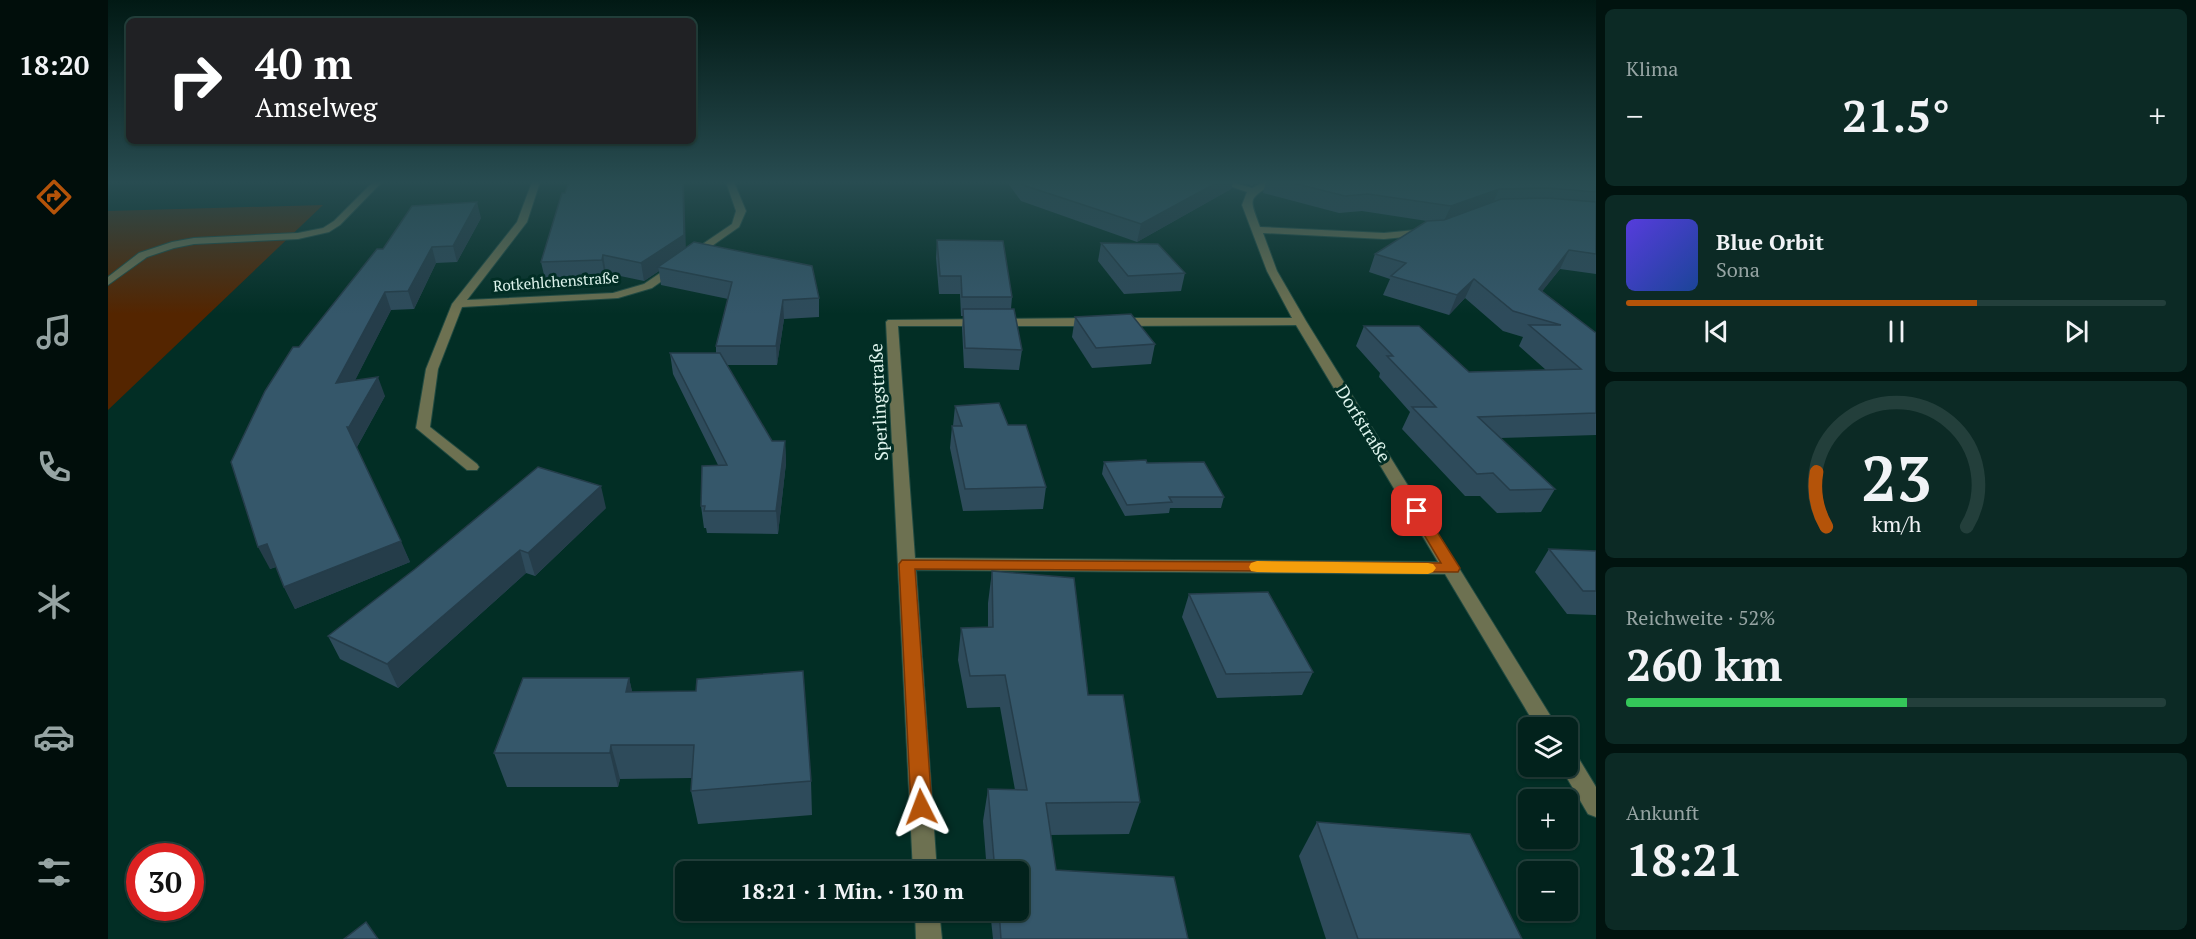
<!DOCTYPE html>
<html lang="de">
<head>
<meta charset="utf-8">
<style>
	:root { --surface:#02221c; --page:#0c2a25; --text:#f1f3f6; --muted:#96a4a3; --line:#233f3b; --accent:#b45309 }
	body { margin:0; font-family:"PT Serif",serif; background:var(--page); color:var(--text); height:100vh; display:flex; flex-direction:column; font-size:22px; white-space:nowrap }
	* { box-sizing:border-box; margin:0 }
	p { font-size:20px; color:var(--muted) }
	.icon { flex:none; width:33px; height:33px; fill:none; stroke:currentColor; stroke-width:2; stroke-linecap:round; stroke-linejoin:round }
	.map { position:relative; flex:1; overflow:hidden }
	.side { display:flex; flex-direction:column; gap:9px; padding:9px; background:#01130f; width:600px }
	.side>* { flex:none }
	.hud { position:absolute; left:18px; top:18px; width:570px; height:126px; border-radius:9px; box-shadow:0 2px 4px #0004,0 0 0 2px var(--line); background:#202124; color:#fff; overflow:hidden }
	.buttons { position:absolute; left:1410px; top:717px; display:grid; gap:12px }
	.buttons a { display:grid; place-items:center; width:60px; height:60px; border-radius:9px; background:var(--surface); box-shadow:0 2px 4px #0004,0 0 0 2px var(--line); font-size:30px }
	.speed { position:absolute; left:18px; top:843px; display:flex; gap:12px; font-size:30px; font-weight:700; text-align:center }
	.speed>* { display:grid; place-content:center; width:78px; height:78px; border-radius:50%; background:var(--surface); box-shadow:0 2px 4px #0004,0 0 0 2px var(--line); line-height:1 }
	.speed .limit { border:9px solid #d22; background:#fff; color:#111 }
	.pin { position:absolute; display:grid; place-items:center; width:51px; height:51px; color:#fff; margin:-26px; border-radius:12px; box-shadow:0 3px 9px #0006 }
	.me { position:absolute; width:66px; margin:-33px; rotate:357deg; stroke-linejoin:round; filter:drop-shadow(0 0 4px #0008) }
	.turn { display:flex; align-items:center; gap:21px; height:126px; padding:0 30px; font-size:27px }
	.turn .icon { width:78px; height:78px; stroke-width:2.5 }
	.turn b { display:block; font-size:42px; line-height:51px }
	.big { font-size:45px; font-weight:600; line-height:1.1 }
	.side .widget { flex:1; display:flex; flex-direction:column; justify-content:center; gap:9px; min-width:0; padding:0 21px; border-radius:9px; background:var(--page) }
	.side .dial { align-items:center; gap:0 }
	.dial svg { height:156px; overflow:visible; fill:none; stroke:var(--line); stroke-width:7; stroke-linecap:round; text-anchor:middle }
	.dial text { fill:var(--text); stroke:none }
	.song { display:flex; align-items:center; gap:18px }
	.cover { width:72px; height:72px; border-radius:9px; background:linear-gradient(135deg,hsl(250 70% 55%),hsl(220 70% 35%)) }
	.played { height:6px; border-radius:3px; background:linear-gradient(90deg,var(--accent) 65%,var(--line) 65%) }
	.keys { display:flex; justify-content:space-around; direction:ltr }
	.heat { display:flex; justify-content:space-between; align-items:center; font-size:33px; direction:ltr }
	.charge { height:9px; border-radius:4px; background:linear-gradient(90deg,#34c759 52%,var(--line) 0) }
	.trip { position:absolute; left:567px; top:861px; width:354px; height:60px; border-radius:9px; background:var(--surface); box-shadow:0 2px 4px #0004,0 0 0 2px var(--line); font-weight:600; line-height:60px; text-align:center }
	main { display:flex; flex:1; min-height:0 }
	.dock { display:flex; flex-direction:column; width:108px; justify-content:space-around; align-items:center; background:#010e0b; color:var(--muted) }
	.dock .icon { width:42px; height:42px }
	.dock .current { color:var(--accent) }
	.dock b { font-size:27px; color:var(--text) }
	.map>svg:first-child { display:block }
</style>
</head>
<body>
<main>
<nav class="dock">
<b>18:20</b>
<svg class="icon current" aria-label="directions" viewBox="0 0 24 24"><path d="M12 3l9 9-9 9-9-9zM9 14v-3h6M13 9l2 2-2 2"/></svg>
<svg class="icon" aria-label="music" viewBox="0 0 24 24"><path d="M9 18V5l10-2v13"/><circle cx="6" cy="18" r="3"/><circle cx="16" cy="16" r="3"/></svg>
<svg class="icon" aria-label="phone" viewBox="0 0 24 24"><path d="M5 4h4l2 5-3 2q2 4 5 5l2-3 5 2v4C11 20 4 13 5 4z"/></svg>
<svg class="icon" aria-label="climate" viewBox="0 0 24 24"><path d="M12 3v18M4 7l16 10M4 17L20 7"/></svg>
<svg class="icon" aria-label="car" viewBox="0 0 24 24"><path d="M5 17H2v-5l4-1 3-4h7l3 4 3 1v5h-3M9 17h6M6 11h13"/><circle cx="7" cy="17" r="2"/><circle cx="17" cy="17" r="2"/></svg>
<svg class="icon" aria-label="filters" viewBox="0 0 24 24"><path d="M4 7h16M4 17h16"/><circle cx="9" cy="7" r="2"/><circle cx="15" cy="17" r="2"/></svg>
</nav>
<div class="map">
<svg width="1488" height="939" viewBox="0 0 1488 939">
	<rect width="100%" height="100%" fill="#022e25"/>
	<!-- green -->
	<path fill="#542500" d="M 215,205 L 0,410 L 0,211 Z"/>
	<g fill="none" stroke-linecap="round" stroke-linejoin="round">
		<!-- street casing -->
		<g stroke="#214a41" stroke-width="2">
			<g id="street">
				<path d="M 265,182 L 274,182 L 232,225 L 221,232 L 190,239 L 86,244 L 66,248 L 39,257 L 0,285 L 0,277 L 31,253 L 64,242 L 86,238 L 190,233 L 215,228 L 226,221 Z"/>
				<path d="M 424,182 L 432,182 L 419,222 L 359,300 L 505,293 L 536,284 L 624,224 L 628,211 L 618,182 L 626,182 L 638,211 L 631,227 L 544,288 L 510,298 L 354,307 L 330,369 L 322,427 L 369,464 L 371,467 L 369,470 L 359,470 L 308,428 L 318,369 L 344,304 L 409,222 Z"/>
				<path d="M 1110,182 L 1124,182 L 1144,188 L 1155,182 L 1166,182 C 1141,201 1140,195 1152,227 L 1276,233 L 1318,229 L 1323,232 L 1318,235 L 1276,239 L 1155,233 L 1169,271 L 1198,321 L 1450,728 L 1429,728 L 1337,574 L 808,570 L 829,872 L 805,872 L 778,322 L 780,320 L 985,318 L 991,322 L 985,326 L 790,326 L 807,558 L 1330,562 L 1188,325 L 1009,326 L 1003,322 L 1009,318 L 1184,318 L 1159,271 L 1134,205 L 1139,192 Z"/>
				<path d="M 1460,751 L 1468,754 L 1488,787 L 1488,817 L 1480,814 L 1452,766 L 1460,766 Z"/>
				<path d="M 807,910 L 831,910 L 834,939 L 808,939 Z"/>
			</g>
		</g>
		<!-- street -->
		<use href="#street" fill="#6d7151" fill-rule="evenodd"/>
	</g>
	<!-- wall -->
	<g fill="#2e4b5b">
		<path d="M 899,182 L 1125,182 L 1123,189 L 1029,242 L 913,201 Z"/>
		<path d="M 1132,182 L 1150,182 L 1144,186 Z"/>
		<path d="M 1158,182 L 1488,182 L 1488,274 L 1452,269 L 1434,291 L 1488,333 L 1488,435 L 1392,438 L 1447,489 L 1433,512 L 1389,513 L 1372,496 L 1357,496 L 1294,429 L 1302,412 L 1271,377 L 1272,373 L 1248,346 L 1256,326 L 1361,372 L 1438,370 L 1411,346 L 1415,337 L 1395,331 L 1357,298 L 1341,315 L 1275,295 L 1282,279 L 1261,272 L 1267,254 L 1319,221 L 1254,211 L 1231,213 L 1155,193 Z"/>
		<path d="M 373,218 L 349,262 L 328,263 L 306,309 L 283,310 L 247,380 L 277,396 L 249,447 L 248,447 L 302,562 L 187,609 L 176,587 L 168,567 L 162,569 L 191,347 L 275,249 Z"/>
		<path d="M 829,240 L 904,297 L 903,309 L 914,350 L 911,370 L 856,368 L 854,328 L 855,316 L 853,316 L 852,294 L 831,294 L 828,258 Z"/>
		<path d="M 993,243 L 1077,273 L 1073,291 L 1016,294 L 990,261 Z"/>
		<path d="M 578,248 L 711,298 L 711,317 L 676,319 L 669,365 L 619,365 L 664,441 L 677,441 L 678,463 L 670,534 L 599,533 L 598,528 L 596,528 L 593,506 L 610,465 L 565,374 L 562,353 L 608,353 L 608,346 L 620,299 L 553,285 L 551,271 L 536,281 L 498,273 L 497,278 L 437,279 L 433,262 Z"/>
		<path d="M 967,317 L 1047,344 L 1043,364 L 984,368 L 964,337 Z"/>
		<path d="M 847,406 L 900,425 L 938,487 L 935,509 L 855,511 L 842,448 L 844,426 L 845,426 Z"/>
		<path d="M 996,462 L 1039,463 L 1116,497 L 1113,508 L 1062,508 L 1061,513 L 1017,516 L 994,474 Z"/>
		<path d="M 498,508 L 427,576 L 418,573 L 290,688 L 232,659 L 220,636 L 307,569 Z"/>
		<path d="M 1441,549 L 1488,551 L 1488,615 L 1459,614 L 1427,572 Z"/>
		<path d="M 884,571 L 980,695 L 1032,802 L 1021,834 L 942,835 L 948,870 L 1080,939 L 885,939 L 882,910 L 910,910 L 910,872 L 879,872 L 875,821 L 880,789 L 907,790 L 892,707 L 859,708 L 850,660 L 853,628 L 880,627 L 880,603 Z"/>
		<path d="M 1081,594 L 1205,672 L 1194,695 L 1109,698 L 1074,617 Z"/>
		<path d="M 521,678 L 524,692 L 703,781 L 704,815 L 590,824 L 583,791 L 584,778 L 512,779 L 510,787 L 399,787 L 386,753 Z"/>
		<path d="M 1209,822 L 1414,939 L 1218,939 L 1191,856 Z"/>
	</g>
	<!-- shaded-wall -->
	<g fill="#253d4a">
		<path d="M 575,182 L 576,182 L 578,253 L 550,267 L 551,271 L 536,281 L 533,263 Z"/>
		<path d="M 1110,182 L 1125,182 L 1123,189 L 1029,242 L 1033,224 Z"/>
		<path d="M 1391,189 L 1384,206 L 1335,223 L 1343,206 Z"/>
		<path d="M 369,202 L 373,218 L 349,262 L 345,246 Z"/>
		<path d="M 324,247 L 328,263 L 306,309 L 300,291 Z"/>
		<path d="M 1461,250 L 1452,269 L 1421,308 L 1431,289 Z"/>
		<path d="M 495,255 L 498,273 L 497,278 L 494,260 Z"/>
		<path d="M 1366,279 L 1357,298 L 1341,315 L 1349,295 Z"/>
		<path d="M 277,292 L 283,310 L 236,402 L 228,383 Z"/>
		<path d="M 675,300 L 676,319 L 669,365 L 668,346 Z"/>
		<path d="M 270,377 L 277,396 L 249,447 L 247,447 L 239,427 Z"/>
		<path d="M 677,441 L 678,463 L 670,534 L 668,511 Z"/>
		<path d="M 493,486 L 498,508 L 427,576 L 420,553 Z"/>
		<path d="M 293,541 L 302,562 L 187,609 L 176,587 Z"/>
		<path d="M 159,544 L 170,566 L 162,569 L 150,547 Z"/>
		<path d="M 412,550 L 418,573 L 290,688 L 279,664 Z"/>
		<path d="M 521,678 L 529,712 L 518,692 Z"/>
		<path d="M 503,745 L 512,779 L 510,787 L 502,753 Z"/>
	</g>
	<!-- building -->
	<g fill="#35576a" stroke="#253d4a" stroke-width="1.5">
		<path d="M 461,182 L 575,182 L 576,235 L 533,263 L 495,255 L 494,260 L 433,262 L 454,193 L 457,193 Z"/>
		<path d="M 913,182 L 1110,182 L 1033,224 L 915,185 Z"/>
		<path d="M 1181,182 L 1488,182 L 1488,192 L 1440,188 L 1391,189 L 1343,206 L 1260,194 L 1237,196 Z"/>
		<path d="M 1440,198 L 1488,202 L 1488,254 L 1461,250 L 1431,289 L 1488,333 L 1488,413 L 1370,417 L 1447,489 L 1402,490 L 1385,473 L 1369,474 L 1304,407 L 1328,407 L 1279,356 L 1285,356 L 1256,326 L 1311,326 L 1361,372 L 1473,369 L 1421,325 L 1453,325 L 1405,311 L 1366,279 L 1349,295 L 1283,276 L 1298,263 L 1267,254 L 1319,221 L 1336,220 L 1393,199 Z"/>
		<path d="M 369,202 L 345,246 L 324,247 L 300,291 L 277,292 L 228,383 L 270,377 L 241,427 L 239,427 L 293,541 L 176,587 L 159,544 L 150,547 L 123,462 L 157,391 L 185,347 L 191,347 L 269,249 L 275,249 L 304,206 Z"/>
		<path d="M 829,240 L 895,241 L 904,297 L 854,297 L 853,276 L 832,276 Z"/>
		<path d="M 586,242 L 704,266 L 711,298 L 675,300 L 668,346 L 608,346 L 624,282 L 550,267 Z"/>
		<path d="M 993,243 L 1050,244 L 1077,273 L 1020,276 Z"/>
		<path d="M 855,309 L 906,309 L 914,350 L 857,348 Z"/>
		<path d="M 1023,314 L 1047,344 L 988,348 L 967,317 Z"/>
		<path d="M 562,353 L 612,353 L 664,441 L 677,441 L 668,511 L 596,511 L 597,506 L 593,506 L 594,466 L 619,465 Z"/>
		<path d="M 891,403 L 900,425 L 918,425 L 938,487 L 857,489 L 844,426 L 854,426 L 847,406 Z"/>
		<path d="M 1038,460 L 1039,463 L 1096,462 L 1116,497 L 1061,497 L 1064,502 L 1019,505 L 996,462 Z"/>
		<path d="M 430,467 L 493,486 L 420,553 L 412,550 L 279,664 L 220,636 L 307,569 Z"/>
		<path d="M 1441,549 L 1488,551 L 1488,591 L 1475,591 Z"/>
		<path d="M 884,571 L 966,578 L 980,695 L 1015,695 L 1032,802 L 938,803 L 948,870 L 1066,877 L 1080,939 L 893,939 L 891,910 L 910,910 L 910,872 L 887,872 L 880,789 L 919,790 L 897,675 L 862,676 L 853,628 L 885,627 Z"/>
		<path d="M 1160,592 L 1205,672 L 1118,674 L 1081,594 Z"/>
		<path d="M 695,671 L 703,781 L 583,791 L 586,745 L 503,745 L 502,753 L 386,753 L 415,678 L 521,678 L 518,692 L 588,691 L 589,679 Z"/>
		<path d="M 1209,822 L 1362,834 L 1414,939 L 1250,939 Z"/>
		<path d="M 258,922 L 270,939 L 236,939 Z"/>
	</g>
	<!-- sky -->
	<linearGradient id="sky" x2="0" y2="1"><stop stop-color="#011914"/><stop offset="0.58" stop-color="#284c51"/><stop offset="1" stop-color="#284c51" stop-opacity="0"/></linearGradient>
	<rect width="1488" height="314" fill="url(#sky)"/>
	<!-- route -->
	<path fill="#b45309" stroke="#753606" stroke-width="1.5" d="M 1309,507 L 1314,508 L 1350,565 L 1352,568 L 1350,572 L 807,569 L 824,807 L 821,813 L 813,816 L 806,813 L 803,807 L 791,564 L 794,560 L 1333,563 L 1302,511 Z"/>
	<!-- slow -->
	<path fill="#f59e0b" d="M 1149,561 L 1320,563 L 1325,564 L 1328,568 L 1325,572 L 1320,574 L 1149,572 L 1143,571 L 1141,567 L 1143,563 Z"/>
	<g text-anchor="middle" stroke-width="6" stroke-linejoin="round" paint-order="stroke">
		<!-- far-street labels -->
		<g font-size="15" fill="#def4ed" stroke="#022e25">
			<text transform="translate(448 282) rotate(-4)" y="5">Rotkehlchenstraße</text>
		</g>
		<!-- street labels -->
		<g font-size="18" fill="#def4ed" stroke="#022e25">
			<text transform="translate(771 402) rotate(-93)" y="6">Sperlingstraße</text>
			<text transform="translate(1255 424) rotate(58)" y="6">Dorfstraße</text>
		</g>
	</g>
</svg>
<div class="buttons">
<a><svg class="icon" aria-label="layers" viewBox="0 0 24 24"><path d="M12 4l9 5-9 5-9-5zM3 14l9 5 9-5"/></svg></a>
<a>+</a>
<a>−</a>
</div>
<div class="speed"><div class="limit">30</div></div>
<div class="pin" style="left:1309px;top:511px;background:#d93025"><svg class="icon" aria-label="arrive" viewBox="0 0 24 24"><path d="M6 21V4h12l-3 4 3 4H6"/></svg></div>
<svg class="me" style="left:813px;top:807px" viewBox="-20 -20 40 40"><path d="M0-17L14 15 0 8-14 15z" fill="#b45309" stroke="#fff" stroke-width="4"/></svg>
<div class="trip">18:21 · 1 Min. · 130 m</div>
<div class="hud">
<div class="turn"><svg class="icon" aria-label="right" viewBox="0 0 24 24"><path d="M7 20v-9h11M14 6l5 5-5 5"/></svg><div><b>40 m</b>Amselweg</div></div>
</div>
</div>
<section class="side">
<div class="widget"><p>Klima</p>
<div class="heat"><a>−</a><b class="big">21.5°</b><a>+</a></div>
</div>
<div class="widget">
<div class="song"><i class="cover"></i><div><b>Blue Orbit</b><p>Sona</p></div></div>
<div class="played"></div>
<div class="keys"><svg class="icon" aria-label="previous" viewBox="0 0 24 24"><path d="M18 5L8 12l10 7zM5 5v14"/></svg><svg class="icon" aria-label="pause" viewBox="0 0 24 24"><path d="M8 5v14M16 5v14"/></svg><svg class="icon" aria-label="next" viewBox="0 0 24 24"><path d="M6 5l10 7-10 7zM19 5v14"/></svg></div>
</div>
<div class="widget dial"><svg viewBox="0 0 100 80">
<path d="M14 69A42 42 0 1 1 86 69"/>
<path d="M14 69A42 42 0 0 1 9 41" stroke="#b45309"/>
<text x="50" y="56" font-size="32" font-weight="700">23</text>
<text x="50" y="72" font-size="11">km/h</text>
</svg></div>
<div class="widget"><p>Reichweite · 52%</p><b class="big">260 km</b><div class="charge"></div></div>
<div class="widget"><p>Ankunft</p><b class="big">18:21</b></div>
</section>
</main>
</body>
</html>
